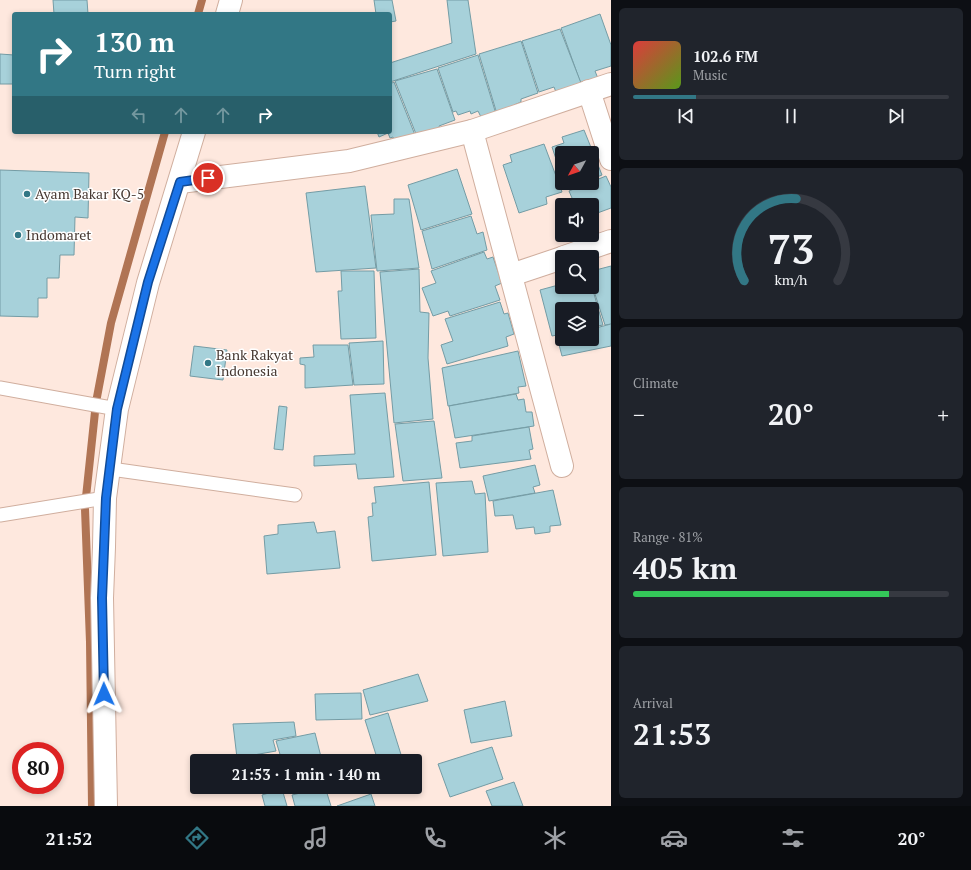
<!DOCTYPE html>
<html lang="en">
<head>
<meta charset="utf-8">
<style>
	:root { --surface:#171b24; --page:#20242c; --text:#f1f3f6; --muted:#9ea1a6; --line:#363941; --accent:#327785 }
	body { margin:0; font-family:"PT Serif",serif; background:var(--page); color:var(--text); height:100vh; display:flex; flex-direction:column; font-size:15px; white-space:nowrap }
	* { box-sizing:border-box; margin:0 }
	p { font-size:13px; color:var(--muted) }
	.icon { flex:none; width:22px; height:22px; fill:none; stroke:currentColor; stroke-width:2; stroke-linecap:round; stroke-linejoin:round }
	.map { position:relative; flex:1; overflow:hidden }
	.side { display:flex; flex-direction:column; gap:8px; padding:8px; background:#0d0f14; width:360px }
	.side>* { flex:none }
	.guide { position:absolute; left:12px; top:12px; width:380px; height:122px; border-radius:4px; box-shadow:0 2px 6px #0003; background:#327785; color:#fff; overflow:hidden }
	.needle { width:26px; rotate:230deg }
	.tools { position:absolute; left:555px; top:146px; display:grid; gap:8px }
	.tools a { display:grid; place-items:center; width:44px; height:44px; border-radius:4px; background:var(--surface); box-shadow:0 2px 6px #0003; font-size:20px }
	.speed { position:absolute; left:12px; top:742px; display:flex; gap:8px; font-size:20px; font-weight:700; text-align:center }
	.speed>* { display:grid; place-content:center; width:52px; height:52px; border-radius:50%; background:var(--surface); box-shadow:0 2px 6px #0003; line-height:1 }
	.speed .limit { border:6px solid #d22; background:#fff; color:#111 }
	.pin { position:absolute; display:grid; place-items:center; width:34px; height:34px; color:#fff; margin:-17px; border:2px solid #fff; border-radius:50%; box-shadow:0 1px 4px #0007 }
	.me { position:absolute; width:44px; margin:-22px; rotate:359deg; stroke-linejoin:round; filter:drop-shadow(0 0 3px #0008) }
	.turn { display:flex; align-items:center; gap:14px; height:84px; padding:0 16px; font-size:18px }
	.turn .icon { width:52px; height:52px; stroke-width:2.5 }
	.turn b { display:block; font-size:28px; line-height:34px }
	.lanes { display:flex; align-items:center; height:38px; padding:0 16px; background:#0003; justify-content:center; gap:20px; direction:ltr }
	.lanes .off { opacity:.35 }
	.big { font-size:30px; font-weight:700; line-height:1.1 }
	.side .card { flex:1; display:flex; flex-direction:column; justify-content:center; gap:6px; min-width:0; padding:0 14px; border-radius:6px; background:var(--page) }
	.side .dial { align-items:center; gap:0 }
	.dial svg { height:104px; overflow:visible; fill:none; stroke:var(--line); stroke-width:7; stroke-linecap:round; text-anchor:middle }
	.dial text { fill:var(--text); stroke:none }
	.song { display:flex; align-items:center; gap:12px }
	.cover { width:48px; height:48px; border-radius:6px; background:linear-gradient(135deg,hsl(0 70% 55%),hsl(90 70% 35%)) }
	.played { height:4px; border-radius:2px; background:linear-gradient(90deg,var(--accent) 20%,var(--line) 20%) }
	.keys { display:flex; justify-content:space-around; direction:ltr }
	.heat { display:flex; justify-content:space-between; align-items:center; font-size:22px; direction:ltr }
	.charge { height:6px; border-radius:3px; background:linear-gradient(90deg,#34c759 81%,var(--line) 0) }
	.trip { position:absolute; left:190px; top:754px; width:232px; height:40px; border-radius:4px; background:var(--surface); box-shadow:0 2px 6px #0003; font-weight:700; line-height:40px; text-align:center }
	.dock { display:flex; height:64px; justify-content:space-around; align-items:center; background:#090b0e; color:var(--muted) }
	.dock .icon { width:28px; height:28px }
	.dock .current { color:var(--accent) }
	.dock b { font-size:18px; color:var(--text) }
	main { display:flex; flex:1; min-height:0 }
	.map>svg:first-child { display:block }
</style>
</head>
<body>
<main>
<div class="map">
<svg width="611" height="806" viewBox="0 0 611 806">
	<rect width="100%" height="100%" fill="#fee8de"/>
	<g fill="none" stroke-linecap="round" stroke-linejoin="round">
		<!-- stream -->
		<g stroke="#b07454" stroke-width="8">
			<path d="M 198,14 L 202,0"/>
			<path d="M 97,397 L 111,323 L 165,132"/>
			<path d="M 86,497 L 95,412"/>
			<path d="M 85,509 L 90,642 L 92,806"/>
		</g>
	</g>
	<!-- building -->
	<g fill="#a7d1da" stroke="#749ca5">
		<path d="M 53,0 L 87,0 L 88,14 L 54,14 Z"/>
		<path d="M 374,0 L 392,0 L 396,21 L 390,22 L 390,14 L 376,14 Z"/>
		<path d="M 447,0 L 468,0 L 476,54 L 390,82 L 390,63 L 452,43 Z"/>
		<path d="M 600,14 L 611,45 L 611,66 L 595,71 L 599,81 L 582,87 L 561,28 Z"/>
		<path d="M 560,29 L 581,83 L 556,92 L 554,87 L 539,92 L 522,41 Z"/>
		<path d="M 521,41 L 538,93 L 521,99 L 521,102 L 514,105 L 515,108 L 497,114 L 479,54 Z"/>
		<path d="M 0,54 L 14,55 L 14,84 L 0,84 Z"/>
		<path d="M 478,55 L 496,114 L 482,119 L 478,111 L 471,114 L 470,111 L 458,115 L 456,111 L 453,112 L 438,68 Z"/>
		<path d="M 437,69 L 455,120 L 439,126 L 441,133 L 418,139 L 395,81 Z"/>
		<path d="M 394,82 L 417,140 L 397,146 L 393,137 L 390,138 L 388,133 L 379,137 L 377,132 L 390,132 L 390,84 Z"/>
		<path d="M 584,130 L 602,175 L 592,179 L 592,153 L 562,153 L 562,177 L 552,147 L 564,143 L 562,137 Z"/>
		<path d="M 544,144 L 562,192 L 546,197 L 547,204 L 519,213 L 503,165 L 512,162 L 510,155 Z"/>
		<path d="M 457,169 L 472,214 L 421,230 L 408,185 Z"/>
		<path d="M 0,170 L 89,173 L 88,218 L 75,217 L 74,255 L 60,255 L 59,278 L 47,278 L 47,298 L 38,298 L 38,317 L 0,316 Z"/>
		<path d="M 606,176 L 611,187 L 611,208 L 592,215 L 592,205 L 575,205 L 569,191 Z"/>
		<path d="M 564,183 L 583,183 L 566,189 Z"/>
		<path d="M 365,186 L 376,268 L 316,272 L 306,193 Z"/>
		<path d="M 394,199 L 409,199 L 419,268 L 377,271 L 371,215 L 394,214 Z"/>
		<path d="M 471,216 L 477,234 L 483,232 L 487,250 L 432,269 L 422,231 Z"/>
		<path d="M 484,252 L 487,259 L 493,257 L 502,283 L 495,286 L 500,300 L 450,316 L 448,311 L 433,316 L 422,288 L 436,283 L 431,271 Z"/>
		<path d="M 611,266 L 611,324 L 605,325 L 592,285 L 592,271 Z"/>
		<path d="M 419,269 L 420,312 L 429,313 L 428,358 L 433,419 L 394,423 L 380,272 Z"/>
		<path d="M 341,271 L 374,271 L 376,338 L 341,339 L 338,291 L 342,291 Z"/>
		<path d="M 562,284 L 562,287 L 592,287 L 603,325 L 592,327 L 592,309 L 562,309 L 562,334 L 552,336 L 540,290 Z"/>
		<path d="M 500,302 L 504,314 L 508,313 L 514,334 L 506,337 L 508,346 L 447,364 L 441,345 L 453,341 L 445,319 Z"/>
		<path d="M 611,324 L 611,346 L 562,356 L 557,337 L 562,336 L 562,339 L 592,339 L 592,329 Z"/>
		<path d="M 383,341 L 384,384 L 354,385 L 349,343 Z"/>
		<path d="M 313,345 L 348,345 L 353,385 L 305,388 L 305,365 L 300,364 L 300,358 L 314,357 Z"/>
		<path d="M 194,346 L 227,350 L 223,380 L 190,376 Z"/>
		<path d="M 518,351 L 526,386 L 518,387 L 519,393 L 448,406 L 442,368 Z"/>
		<path d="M 385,393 L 394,477 L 358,479 L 356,464 L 314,466 L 314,456 L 355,454 L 350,395 Z"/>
		<path d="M 516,394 L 518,400 L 524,399 L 526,412 L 532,412 L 534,426 L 455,438 L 449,406 Z"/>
		<path d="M 279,406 L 287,407 L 283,450 L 274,449 Z"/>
		<path d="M 434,421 L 442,478 L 403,481 L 395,424 Z"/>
		<path d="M 529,427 L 533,449 L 529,450 L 531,459 L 460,468 L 456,443 L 472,441 L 472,436 Z"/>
		<path d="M 535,465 L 540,485 L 533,487 L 535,493 L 489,501 L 483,476 Z"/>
		<path d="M 472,481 L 475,494 L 485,493 L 488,552 L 443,556 L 436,483 Z"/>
		<path d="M 429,482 L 436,555 L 372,561 L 368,517 L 373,516 L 372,503 L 376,503 L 374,487 Z"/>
		<path d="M 553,490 L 561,525 L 550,526 L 550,532 L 535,534 L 534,527 L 516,529 L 513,515 L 495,516 L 493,501 Z"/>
		<path d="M 314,522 L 317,533 L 335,531 L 340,568 L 267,574 L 264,536 L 278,534 L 278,525 Z"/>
		<path d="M 418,674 L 428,701 L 370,715 L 363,690 Z"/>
		<path d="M 361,693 L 362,719 L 316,720 L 315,694 Z"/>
		<path d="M 505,701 L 512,736 L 471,743 L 464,710 Z"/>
		<path d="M 388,713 L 403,761 L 378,761 L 365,720 Z"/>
		<path d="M 294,722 L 296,736 L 273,740 L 276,751 L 237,758 L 233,724 Z"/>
		<path d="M 315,733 L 322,761 L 282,761 L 276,741 Z"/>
		<path d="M 492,747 L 503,779 L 450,797 L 438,764 Z"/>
		<path d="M 514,782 L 523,806 L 492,806 L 486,791 Z"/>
		<path d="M 288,787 L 313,787 L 313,789 L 290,793 Z"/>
		<path d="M 325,787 L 331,806 L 295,806 L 292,795 Z"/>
		<path d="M 282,789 L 287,806 L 265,806 L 262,795 Z"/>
		<path d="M 371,794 L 375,806 L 337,806 Z"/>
	</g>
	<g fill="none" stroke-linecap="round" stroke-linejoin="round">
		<!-- service casing -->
		<g stroke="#d0ae9e" stroke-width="15">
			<g id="service">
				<path d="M 0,388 L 117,409"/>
				<path d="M 111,469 L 295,495"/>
				<path d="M 0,515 L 105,498"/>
			</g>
		</g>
		<!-- minor casing -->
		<g stroke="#d0ae9e" stroke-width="24">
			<g id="minor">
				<path d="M 589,91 L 611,159"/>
				<path d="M 472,131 L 562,466"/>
				<path d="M 180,182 L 349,161 L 472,131 L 611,84"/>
				<path d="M 564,257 L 611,241"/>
				<path d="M 511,275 L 562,258"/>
			</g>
		</g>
		<!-- trunk casing -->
		<g stroke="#d0ae9e" stroke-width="24">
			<g id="trunk">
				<path d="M 227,14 L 231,0"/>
				<path d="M 106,806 L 102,598 L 104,547 L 105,498 L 117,409 L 148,283 L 194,132"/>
			</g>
		</g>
		<!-- service -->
		<use href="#service" stroke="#fff" stroke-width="13"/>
		<!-- minor -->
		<use href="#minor" stroke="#fff" stroke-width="22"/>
		<!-- trunk -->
		<use href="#trunk" stroke="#fff" stroke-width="22"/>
	</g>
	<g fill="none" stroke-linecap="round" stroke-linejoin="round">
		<!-- route casing -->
		<g stroke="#114b97" stroke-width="10">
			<path id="route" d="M 104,694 L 102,598 L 106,498 L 117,409 L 148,282 L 180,182 L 208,178"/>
		</g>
		<!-- route -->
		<use href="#route" stroke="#1a73e8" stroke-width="7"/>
	</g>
	<!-- markers -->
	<g fill="#327785" stroke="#fff" stroke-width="1.5">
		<circle cx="27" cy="194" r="4"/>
		<circle cx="18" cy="235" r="4"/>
		<circle cx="208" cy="363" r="4"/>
	</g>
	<g text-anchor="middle" stroke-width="3" stroke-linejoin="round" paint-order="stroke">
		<!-- poi labels -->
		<g font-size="14" fill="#463831" stroke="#fff" text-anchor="start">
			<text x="35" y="199">Ayam Bakar KQ-5</text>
			<text x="26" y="240">Indomaret</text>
			<text x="216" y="360">Bank Rakyat<tspan x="216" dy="16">Indonesia</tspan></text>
		</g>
	</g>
</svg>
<div class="tools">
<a><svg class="needle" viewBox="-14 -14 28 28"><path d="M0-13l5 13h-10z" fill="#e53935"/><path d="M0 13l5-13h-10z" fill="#9ea1a6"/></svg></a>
<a><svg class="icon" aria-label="sound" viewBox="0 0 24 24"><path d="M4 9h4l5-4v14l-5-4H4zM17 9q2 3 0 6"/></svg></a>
<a><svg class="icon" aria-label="search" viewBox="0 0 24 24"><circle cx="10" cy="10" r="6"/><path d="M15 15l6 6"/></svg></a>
<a><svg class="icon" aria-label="layers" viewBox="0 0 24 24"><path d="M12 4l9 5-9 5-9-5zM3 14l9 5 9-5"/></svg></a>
</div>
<div class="speed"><div class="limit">80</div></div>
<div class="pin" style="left:208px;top:178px;background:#d93025"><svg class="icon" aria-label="arrive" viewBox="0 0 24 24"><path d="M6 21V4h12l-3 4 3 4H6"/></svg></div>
<svg class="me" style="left:104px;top:694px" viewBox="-20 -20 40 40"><path d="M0-17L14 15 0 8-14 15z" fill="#1a73e8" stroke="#fff" stroke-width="4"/></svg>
<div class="trip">21:53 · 1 min · 140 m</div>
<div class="guide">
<div class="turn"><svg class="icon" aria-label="right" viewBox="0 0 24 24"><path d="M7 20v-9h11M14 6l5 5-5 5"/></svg><div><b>130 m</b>Turn right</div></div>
<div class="lanes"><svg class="icon off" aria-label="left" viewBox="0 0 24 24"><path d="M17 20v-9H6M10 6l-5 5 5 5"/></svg><svg class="icon off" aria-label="ahead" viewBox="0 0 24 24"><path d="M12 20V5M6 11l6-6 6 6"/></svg><svg class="icon off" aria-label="ahead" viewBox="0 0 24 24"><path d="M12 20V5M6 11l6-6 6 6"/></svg><svg class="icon" aria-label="right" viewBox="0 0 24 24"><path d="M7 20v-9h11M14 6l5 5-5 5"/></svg></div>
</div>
</div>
<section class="side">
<div class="card">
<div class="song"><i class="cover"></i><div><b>102.6 FM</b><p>Music</p></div></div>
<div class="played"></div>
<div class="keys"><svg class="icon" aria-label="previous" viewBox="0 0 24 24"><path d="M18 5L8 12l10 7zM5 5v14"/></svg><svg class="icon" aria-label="pause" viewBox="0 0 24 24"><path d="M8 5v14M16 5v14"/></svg><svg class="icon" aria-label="next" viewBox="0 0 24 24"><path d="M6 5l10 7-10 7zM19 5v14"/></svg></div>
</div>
<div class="card dial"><svg viewBox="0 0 100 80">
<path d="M14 69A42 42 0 1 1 86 69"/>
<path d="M14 69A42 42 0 0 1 54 6" stroke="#327785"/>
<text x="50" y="56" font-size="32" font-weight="700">73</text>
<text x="50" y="72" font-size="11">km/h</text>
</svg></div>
<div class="card"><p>Climate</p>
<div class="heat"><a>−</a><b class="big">20°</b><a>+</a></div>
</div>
<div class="card"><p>Range · 81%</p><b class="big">405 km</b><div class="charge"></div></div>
<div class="card"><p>Arrival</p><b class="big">21:53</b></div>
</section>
</main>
<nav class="dock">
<b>21:52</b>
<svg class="icon current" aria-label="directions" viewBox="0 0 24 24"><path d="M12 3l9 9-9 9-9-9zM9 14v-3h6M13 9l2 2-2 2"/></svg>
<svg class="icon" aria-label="music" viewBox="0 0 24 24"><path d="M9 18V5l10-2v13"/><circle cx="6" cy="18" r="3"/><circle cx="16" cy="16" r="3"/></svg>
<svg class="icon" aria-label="phone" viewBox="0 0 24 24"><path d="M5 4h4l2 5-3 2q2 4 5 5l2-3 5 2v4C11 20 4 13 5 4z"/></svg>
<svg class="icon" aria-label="climate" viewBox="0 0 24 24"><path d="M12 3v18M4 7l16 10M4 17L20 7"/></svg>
<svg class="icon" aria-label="car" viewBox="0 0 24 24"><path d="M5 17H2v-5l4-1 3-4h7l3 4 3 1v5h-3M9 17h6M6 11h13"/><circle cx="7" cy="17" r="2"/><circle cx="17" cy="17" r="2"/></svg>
<svg class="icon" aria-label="filters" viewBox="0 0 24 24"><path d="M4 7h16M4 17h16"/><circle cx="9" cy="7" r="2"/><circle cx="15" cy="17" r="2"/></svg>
<b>20°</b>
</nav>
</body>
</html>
